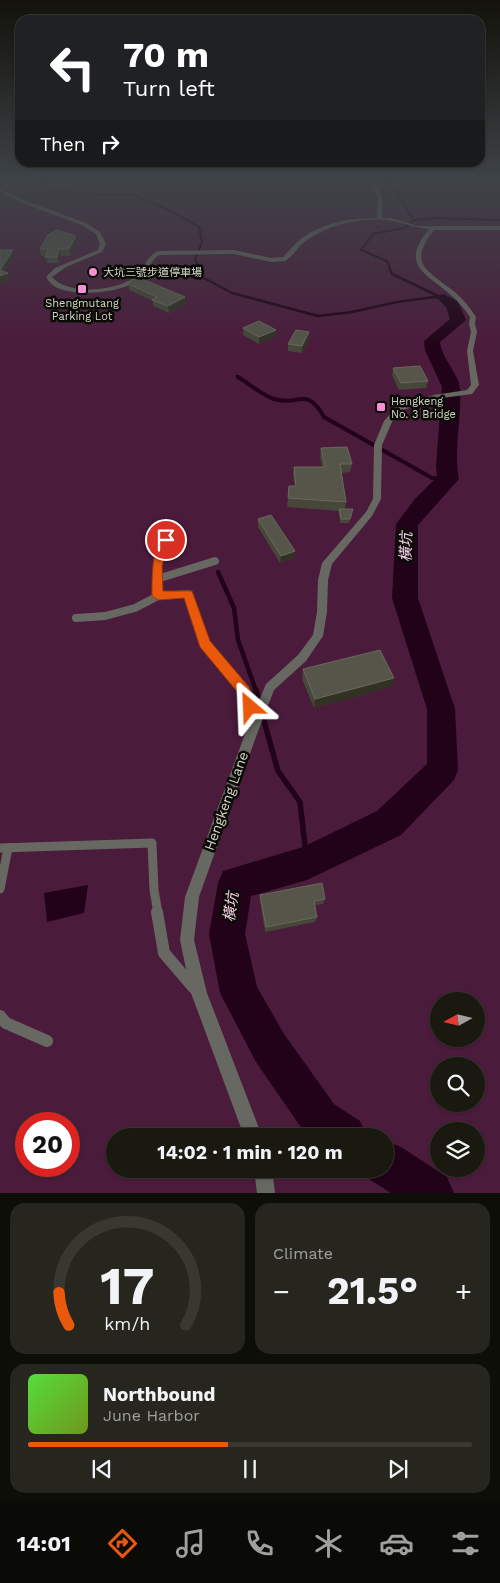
<!DOCTYPE html>
<html lang="en">
<head>
<meta charset="utf-8">
<style>
	:root { --surface:#1a1910; --page:#27261e; --text:#f1f3f6; --muted:#9fa09f; --line:#383830; --accent:#ea580c }
	body { margin:0; font-family:"Work Sans","Noto Sans TC",sans-serif; background:var(--page); color:var(--text); height:100vh; display:flex; flex-direction:column; font-size:19px; white-space:nowrap }
	* { box-sizing:border-box; margin:0 }
	p { font-size:16px; color:var(--muted) }
	.icon { flex:none; width:28px; height:28px; fill:none; stroke:currentColor; stroke-width:2; stroke-linecap:round; stroke-linejoin:round }
	.map { position:relative; height:1193px; overflow:hidden }
	.details { display:flex; flex-direction:column; gap:10px; padding:10px; background:#0e0e09; flex:1 }
	.details>* { flex:none }
	.guide { position:absolute; left:15px; top:15px; width:470px; height:152px; border-radius:15px; box-shadow:0 1px 4px #0004,0 0 0 1px var(--line); background:#202124; color:#fff; overflow:hidden }
	.needle { width:32px; rotate:262deg }
	.tools { position:absolute; left:430px; top:992px; display:grid; gap:10px }
	.tools a { display:grid; place-items:center; width:55px; height:55px; border-radius:50%; background:var(--surface); box-shadow:0 1px 4px #0004,0 0 0 1px var(--line); font-size:25px }
	.speed { position:absolute; left:15px; top:1112px; display:flex; gap:10px; font-size:25px; font-weight:700; text-align:center }
	.speed>* { display:grid; place-content:center; width:65px; height:65px; border-radius:50%; background:var(--surface); box-shadow:0 1px 4px #0004,0 0 0 1px var(--line); line-height:1 }
	.speed .limit { border:8px solid #d22; background:#fff; color:#111 }
	.pin { position:absolute; display:grid; place-items:center; width:42px; height:42px; color:#fff; margin:-21px; border:2px solid #fff; border-radius:50%; box-shadow:0 1px 5px #0007 }
	.me { position:absolute; width:55px; margin:-28px; rotate:334deg; stroke-linejoin:round; filter:drop-shadow(0 0 4px #0008) }
	.turn { display:flex; align-items:center; gap:18px; height:105px; padding:0 25px; font-size:22px }
	.turn .icon { width:65px; height:65px; stroke-width:2.5 }
	.turn b { display:block; font-size:35px; line-height:42px }
	.then { display:flex; align-items:center; height:48px; padding:0 25px; background:#0003; gap:10px; font-size:19px }
	.big { font-size:38px; font-weight:700; line-height:1.1 }
	.details .tile { flex:1; display:flex; flex-direction:column; justify-content:center; gap:8px; min-width:0; padding:0 18px; border-radius:15px; background:var(--page) }
	.details .dial { align-items:center; gap:0 }
	.dial svg { height:130px; overflow:visible; fill:none; stroke:var(--line); stroke-width:7; stroke-linecap:round; text-anchor:middle }
	.dial text { fill:var(--text); stroke:none }
	.song { display:flex; align-items:center; gap:15px }
	.cover { width:60px; height:60px; border-radius:8px; background:linear-gradient(135deg,hsl(110 70% 55%),hsl(80 70% 35%)) }
	.played { height:5px; border-radius:2px; background:linear-gradient(90deg,var(--accent) 45%,var(--line) 45%) }
	.keys { display:flex; justify-content:space-around; direction:ltr }
	.heat { display:flex; justify-content:space-between; align-items:center; font-size:28px; direction:ltr }
	.details .tiles { flex:1; display:grid; gap:10px; grid-template-columns:1fr 1fr }
	.tile:last-child { grid-column:span 2 }
	.trip { position:absolute; left:106px; top:1128px; width:288px; height:50px; border-radius:25px; background:var(--surface); box-shadow:0 1px 4px #0004,0 0 0 1px var(--line); font-weight:700; line-height:50px; text-align:center }
	.tab-bar { display:flex; height:80px; justify-content:space-around; align-items:center; background:#0a0a06; color:var(--muted) }
	.tab-bar .icon { width:35px; height:35px }
	.tab-bar .current { color:var(--accent) }
	.tab-bar b { font-size:22px; color:var(--text) }
	.map>svg:first-child { display:block }
</style>
</head>
<body>
<div class="map">
<svg width="500" height="1193" viewBox="0 0 500 1193">
	<rect width="100%" height="100%" fill="#222116"/>
	<!-- green -->
	<path fill="#4b1b3c" fill-rule="evenodd" d="M 0,181 L 500,181 L 500,1193 L 0,1193 ZM 439,1001 L 476,1001 L 476,1039 L 439,1039 ZM 439,1066 L 476,1066 L 476,1104 L 439,1104 ZM 26,1124 L 69,1124 L 69,1166 L 26,1166 ZM 439,1131 L 476,1131 L 476,1169 L 439,1169 ZM 115,1136 L 385,1136 L 385,1169 L 115,1169 Z"/>
	<!-- water -->
	<path fill="#210218" d="M 88,885 L 84,913 L 47,922 L 44,893 Z"/>
	<g fill="none" stroke-linecap="round" stroke-linejoin="round">
		<!-- stream-far4 -->
		<g stroke="#210218" stroke-width="2">
			<path d="M 37,181 L 44,185 L 46,190 L 93,194 L 132,194 L 175,213 L 199,227 L 202,242 L 195,259 L 199,268"/>
			<path d="M 388,181 L 414,220 L 404,228 L 373,234 L 361,250 L 387,261 L 390,268"/>
			<path d="M 414,220 L 433,218 L 500,220"/>
		</g>
		<!-- stream-far3 -->
		<g stroke="#210218" stroke-width="2.5">
			<path d="M 198,267 L 202,277 L 232,293 L 318,316 L 352,312 L 397,302 L 434,297 L 444,298"/>
			<path d="M 389,267 L 392,274 L 438,296"/>
			<path d="M 237,376 L 240,378"/>
		</g>
		<!-- stream-far2 -->
		<path stroke="#210218" stroke-width="4" d="M 238,377 C 250,384 261,395 274,399 C 299,407 306,385 324,417 L 432,478 L 448,479"/>
		<!-- stream-far1 -->
		<path stroke="#210218" stroke-width="4.5" d="M 218,572 L 234,608 L 238,640 L 256,691"/>
		<!-- stream -->
		<g stroke="#210218" stroke-width="5.5">
			<path d="M 256,690 L 260,706"/>
			<path d="M 262,714 L 278,771 L 300,802 L 307,863"/>
		</g>
		<!-- river -->
		<g fill="#210218" fill-rule="evenodd">
			<path d="M 444,294 L 458,302 L 466,320 L 440,342 C 442,359 459,374 460,389 C 462,419 453,449 459,479 L 418,525 L 418,598 L 455,709 L 458,770 L 454,780 L 401,835 L 307,880 L 251,896 L 245,934 L 257,987 L 284,1034 L 334,1104 L 360,1121 L 367,1136 L 307,1136 L 256,1062 L 220,993 L 209,934 L 218,883 L 223,871 L 303,847 L 377,811 L 427,764 L 427,709 L 392,598 L 396,524 L 415,499 L 437,477 L 436,466 L 442,387 L 425,350 L 424,341 L 450,319 L 446,307 L 437,298 L 439,295 Z"/>
			<path d="M 385,1141 L 401,1147 L 447,1177 L 454,1193 L 391,1193 L 369,1179 L 365,1169 L 385,1169 Z"/>
		</g>
		<!-- lane-far2 -->
		<g stroke="#686862" stroke-width="8">
			<path d="M 157,579 L 215,561"/>
			<path d="M 158,596 L 157,566 L 166,540"/>
			<path d="M 76,618 L 105,616 L 135,608 L 158,596 L 188,594 L 204,644 L 244,691"/>
		</g>
		<!-- lane-far1 -->
		<g stroke="#686862" stroke-width="9">
			<path d="M 243,690 L 256,723"/>
			<path d="M 0,848 L 152,843 L 154,890 L 158,913"/>
			<path d="M 0,889 L 8,848"/>
		</g>
		<!-- lane -->
		<g stroke="#686862" stroke-width="12">
			<path d="M 157,912 L 164,953 L 194,988"/>
			<path d="M 0,1016 L 6,1023 L 47,1041"/>
		</g>
		<!-- street -->
		<g fill="#686862" fill-rule="evenodd">
			<path d="M 366,181 L 371,181 L 382,195 L 382,218 L 391,218 L 418,226 L 500,226 L 500,230 L 434,230 C 406,265 429,271 456,293 C 464,300 470,308 476,317 L 475,324 L 477,332 L 473,351 L 479,385 L 472,394 L 435,399 L 403,410 L 392,422 L 382,445 L 381,499 L 372,516 L 332,564 L 328,580 L 327,612 L 323,636 L 306,661 L 274,690 L 257,734 L 199,897 L 194,940 L 207,993 L 262,1136 L 244,1136 L 191,993 L 180,940 L 185,897 L 245,734 L 266,684 L 298,655 L 313,635 L 317,612 L 318,580 L 322,563 L 366,512 L 373,499 L 374,445 L 384,421 L 397,406 L 434,395 L 467,390 L 471,385 L 467,351 L 471,332 L 469,324 L 470,317 C 465,310 459,302 452,296 C 426,273 399,266 429,229 C 416,228 405,223 392,221 C 365,216 330,224 307,240 C 299,245 294,256 285,261 L 271,262 L 234,254 L 159,255 C 150,261 148,272 140,279 C 123,293 73,298 54,286 C 51,284 48,280 46,277 L 55,268 L 98,250 L 100,244 L 96,234 L 82,225 L 22,203 L 0,192 L 0,189 L 26,201 L 86,223 L 100,232 L 106,244 L 102,252 L 66,267 L 52,277 C 68,296 117,291 135,277 C 145,269 146,256 158,251 L 234,250 L 271,258 L 283,257 C 289,251 295,243 302,238 C 324,222 351,218 377,218 L 378,195 Z"/>
			<path d="M 254,1169 L 272,1169 L 275,1193 L 257,1193 Z"/>
		</g>
	</g>
	<!-- wall -->
	<g fill="#464639">
		<path d="M 77,242 L 71,256 L 61,256 L 59,263 L 47,263 L 45,257 L 46,256 L 41,256 L 40,249 Z"/>
		<path d="M 128,284 L 186,304 L 169,313 L 153,306 L 153,301 L 129,290 Z"/>
		<path d="M 243,328 L 276,330 L 275,337 L 259,344 L 243,335 Z"/>
		<path d="M 309,339 L 302,353 L 288,351 L 288,344 Z"/>
		<path d="M 393,368 L 428,381 L 426,388 L 399,390 L 392,375 Z"/>
		<path d="M 321,448 L 352,464 L 350,472 L 341,473 L 346,502 L 345,509 L 353,509 L 349,523 L 340,523 L 339,511 L 287,507 L 289,486 L 295,486 L 293,476 L 294,467 L 322,467 L 320,457 Z"/>
		<path d="M 258,519 L 295,551 L 294,558 L 280,563 L 258,527 Z"/>
		<path d="M 303,669 L 391,687 L 314,708 L 302,679 Z"/>
		<path d="M 260,895 L 325,899 L 323,904 L 315,905 L 317,917 L 315,922 L 265,932 L 260,900 Z"/>
	</g>
	<!-- shaded-wall -->
	<g fill="#313124">
		<path d="M 76,236 L 77,242 L 71,256 L 69,249 Z"/>
		<path d="M 59,249 L 61,256 L 59,263 L 57,257 Z"/>
		<path d="M 13,250 L 15,256 L 3,275 L 8,273 L 9,279 L 0,284 L 0,270 Z"/>
		<path d="M 185,297 L 186,304 L 169,313 L 168,306 Z"/>
		<path d="M 276,330 L 275,337 L 259,344 L 259,337 Z"/>
		<path d="M 309,332 L 309,339 L 302,353 L 302,346 Z"/>
		<path d="M 295,551 L 294,558 L 280,563 L 281,556 Z"/>
		<path d="M 394,678 L 391,687 L 314,708 L 315,699 Z"/>
	</g>
	<!-- building -->
	<g fill="#555549" stroke="#69695d">
		<path d="M 57,230 L 76,236 L 69,249 L 59,249 L 57,257 L 45,257 L 48,249 L 40,249 L 48,235 Z"/>
		<path d="M 0,250 L 13,250 L 0,270 L 8,273 L 0,276 Z"/>
		<path d="M 135,277 L 140,278 L 185,297 L 168,306 L 152,300 L 157,297 L 128,284 Z"/>
		<path d="M 259,321 L 276,330 L 259,337 L 243,328 Z"/>
		<path d="M 296,330 L 309,332 L 302,346 L 288,344 Z"/>
		<path d="M 420,366 L 428,381 L 401,383 L 393,368 Z"/>
		<path d="M 347,447 L 352,464 L 340,464 L 346,502 L 288,498 L 289,486 L 296,486 L 294,467 L 325,467 L 321,448 Z"/>
		<path d="M 339,509 L 353,509 L 350,519 L 341,519 Z"/>
		<path d="M 271,515 L 295,551 L 281,556 L 258,519 Z"/>
		<path d="M 380,650 L 394,678 L 315,699 L 303,669 Z"/>
		<path d="M 322,883 L 325,899 L 314,901 L 317,917 L 266,927 L 260,895 Z"/>
	</g>
	<!-- sky -->
	<linearGradient id="sky" x2="0" y2="1"><stop stop-color="#13120c"/><stop offset="0.52" stop-color="#3e4347"/><stop offset="1" stop-color="#3e4347" stop-opacity="0"/></linearGradient>
	<rect width="500" height="348" fill="url(#sky)"/>
	<!-- route -->
	<path fill="#ea580c" stroke="#983908" d="M 166,536 L 171,540 L 162,566 L 163,591 L 192,591 L 210,641 L 249,687 L 256,707 L 254,711 L 250,713 L 245,711 L 239,694 L 200,647 L 184,598 L 158,600 L 152,596 C 152,582 151,541 166,536 Z"/>
	<!-- markers -->
	<g fill="#f591d2" stroke="#0b0b06" stroke-width="2">
		<circle cx="93" cy="272" r="5"/>
		<rect x="77" y="284" width="10" height="10" rx="2.5"/>
		<rect x="376" y="402" width="10" height="10" rx="2.5"/>
	</g>
	<g text-anchor="middle" stroke-width="5" stroke-linejoin="round" paint-order="stroke">
		<!-- far-poi labels -->
		<g font-size="11" fill="#d4d4cc" stroke="#0b0b06" text-anchor="start">
			<text x="103" y="276">大坑三號步道停車場</text>
			<text x="82" y="307" text-anchor="middle">Shengmutang<tspan x="82" dy="13">Parking Lot</tspan></text>
			<text x="391" y="405">Hengkeng<tspan x="391" dy="13">No. 3 Bridge</tspan></text>
		</g>
		<!-- street labels -->
		<g font-size="14" fill="#d4d4cc" stroke="#0b0b06">
			<text transform="translate(226 801) rotate(-70)" y="5">Hengkeng Lane</text>
		</g>
		<!-- water labels -->
		<g font-size="15" font-style="italic" fill="#fad0e9" stroke="#0b0b06">
			<text transform="translate(406 547) rotate(-88)" y="5">橫坑</text>
			<text transform="translate(231 907) rotate(-82)" y="5">橫坑</text>
		</g>
	</g>
</svg>
<div class="tools">
<a><svg class="needle" viewBox="-14 -14 28 28"><path d="M0-13l5 13h-10z" fill="#e53935"/><path d="M0 13l5-13h-10z" fill="#9fa09f"/></svg></a>
<a><svg class="icon" aria-label="search" viewBox="0 0 24 24"><circle cx="10" cy="10" r="6"/><path d="M15 15l6 6"/></svg></a>
<a><svg class="icon" aria-label="layers" viewBox="0 0 24 24"><path d="M12 4l9 5-9 5-9-5zM3 14l9 5 9-5"/></svg></a>
</div>
<div class="speed"><div class="limit">20</div></div>
<div class="pin" style="left:166px;top:540px;background:#d93025"><svg class="icon" aria-label="arrive" viewBox="0 0 24 24"><path d="M6 21V4h12l-3 4 3 4H6"/></svg></div>
<svg class="me" style="left:250px;top:707px" viewBox="-20 -20 40 40"><path d="M0-17L14 15 0 8-14 15z" fill="#ea580c" stroke="#fff" stroke-width="4"/></svg>
<div class="trip">14:02 · 1 min · 120 m</div>
<div class="guide">
<div class="turn"><svg class="icon" aria-label="left" viewBox="0 0 24 24"><path d="M17 20v-9H6M10 6l-5 5 5 5"/></svg><div><b>70 m</b>Turn left</div></div>
<div class="then">Then<svg class="icon" aria-label="right" viewBox="0 0 24 24"><path d="M7 20v-9h11M14 6l5 5-5 5"/></svg></div>
</div>
</div>
<section class="details">
<div class="tiles">
<div class="tile dial"><svg viewBox="0 0 100 80">
<path d="M14 69A42 42 0 1 1 86 69"/>
<path d="M14 69A42 42 0 0 1 8 49" stroke="#ea580c"/>
<text x="50" y="56" font-size="32" font-weight="700">17</text>
<text x="50" y="72" font-size="11">km/h</text>
</svg></div>
<div class="tile"><p>Climate</p>
<div class="heat"><a>−</a><b class="big">21.5°</b><a>+</a></div>
</div>
<div class="tile">
<div class="song"><i class="cover"></i><div><b>Northbound</b><p>June Harbor</p></div></div>
<div class="played"></div>
<div class="keys"><svg class="icon" aria-label="previous" viewBox="0 0 24 24"><path d="M18 5L8 12l10 7zM5 5v14"/></svg><svg class="icon" aria-label="pause" viewBox="0 0 24 24"><path d="M8 5v14M16 5v14"/></svg><svg class="icon" aria-label="next" viewBox="0 0 24 24"><path d="M6 5l10 7-10 7zM19 5v14"/></svg></div>
</div>
</div>
</section>
<nav class="tab-bar">
<b>14:01</b>
<svg class="icon current" aria-label="directions" viewBox="0 0 24 24"><path d="M12 3l9 9-9 9-9-9zM9 14v-3h6M13 9l2 2-2 2"/></svg>
<svg class="icon" aria-label="music" viewBox="0 0 24 24"><path d="M9 18V5l10-2v13"/><circle cx="6" cy="18" r="3"/><circle cx="16" cy="16" r="3"/></svg>
<svg class="icon" aria-label="phone" viewBox="0 0 24 24"><path d="M5 4h4l2 5-3 2q2 4 5 5l2-3 5 2v4C11 20 4 13 5 4z"/></svg>
<svg class="icon" aria-label="climate" viewBox="0 0 24 24"><path d="M12 3v18M4 7l16 10M4 17L20 7"/></svg>
<svg class="icon" aria-label="car" viewBox="0 0 24 24"><path d="M5 17H2v-5l4-1 3-4h7l3 4 3 1v5h-3M9 17h6M6 11h13"/><circle cx="7" cy="17" r="2"/><circle cx="17" cy="17" r="2"/></svg>
<svg class="icon" aria-label="filters" viewBox="0 0 24 24"><path d="M4 7h16M4 17h16"/><circle cx="9" cy="7" r="2"/><circle cx="15" cy="17" r="2"/></svg>
</nav>
</body>
</html>
